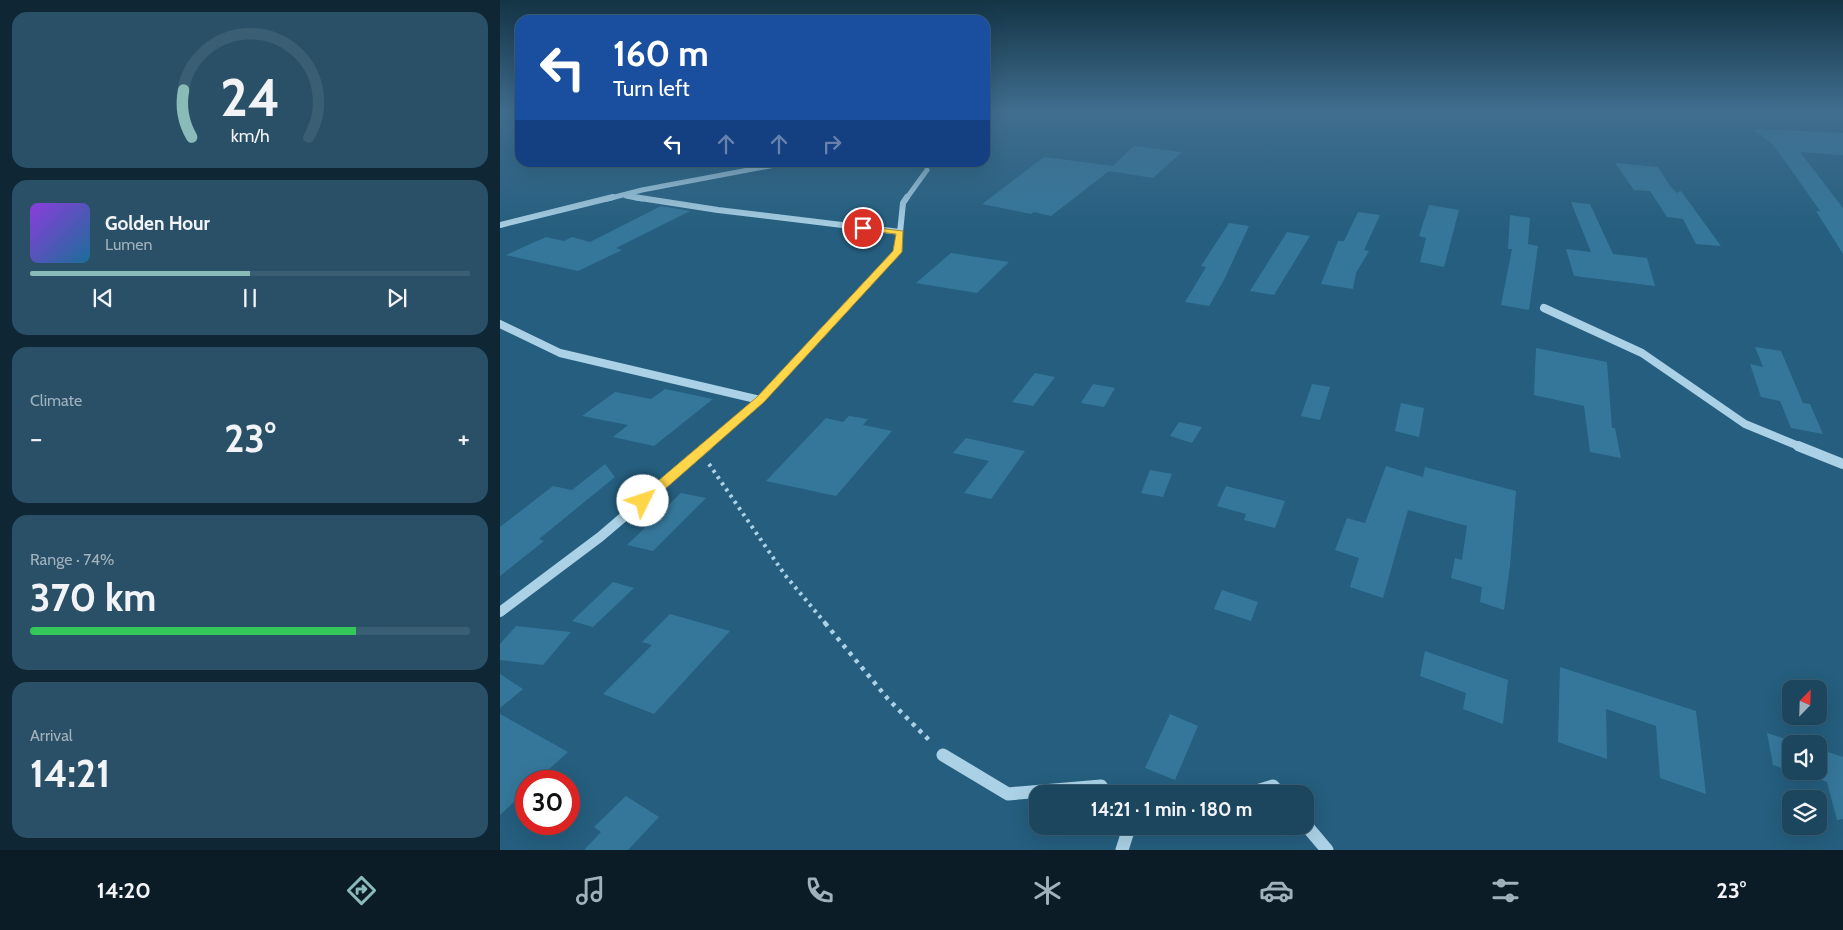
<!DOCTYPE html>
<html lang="en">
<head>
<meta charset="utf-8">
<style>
	:root { --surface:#1c465e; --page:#295067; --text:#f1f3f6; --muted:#a0b1bc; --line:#3a5e73; --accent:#8bbbb9 }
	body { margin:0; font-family:Cabin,sans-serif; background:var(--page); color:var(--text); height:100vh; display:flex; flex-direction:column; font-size:19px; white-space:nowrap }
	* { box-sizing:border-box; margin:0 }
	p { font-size:16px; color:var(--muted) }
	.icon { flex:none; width:28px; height:28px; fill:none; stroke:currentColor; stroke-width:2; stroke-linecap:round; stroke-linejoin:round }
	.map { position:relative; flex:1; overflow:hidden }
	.panel { display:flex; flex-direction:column; gap:12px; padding:12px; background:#0f2634; width:500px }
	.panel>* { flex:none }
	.hud { position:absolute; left:15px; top:15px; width:475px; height:152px; border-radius:15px; box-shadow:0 5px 20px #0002,0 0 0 1px var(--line); background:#1a4fa0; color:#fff; overflow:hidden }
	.needle { width:32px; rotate:23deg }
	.controls { position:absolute; left:1282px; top:680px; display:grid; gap:10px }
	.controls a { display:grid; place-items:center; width:45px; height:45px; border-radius:10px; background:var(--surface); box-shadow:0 5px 20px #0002,0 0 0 1px var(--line); font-size:25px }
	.speed { position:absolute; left:15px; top:770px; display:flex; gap:10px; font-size:25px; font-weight:700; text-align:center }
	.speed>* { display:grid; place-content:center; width:65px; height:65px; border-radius:50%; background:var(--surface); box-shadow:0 5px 20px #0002,0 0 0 1px var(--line); line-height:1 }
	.speed .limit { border:8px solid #d22; background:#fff; color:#111 }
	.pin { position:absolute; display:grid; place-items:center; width:42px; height:42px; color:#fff; margin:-21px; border:2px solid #fff; border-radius:50%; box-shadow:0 1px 5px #0007 }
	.me { position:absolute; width:55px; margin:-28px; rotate:49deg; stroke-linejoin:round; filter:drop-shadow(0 0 4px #0008) }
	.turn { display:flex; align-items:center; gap:18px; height:105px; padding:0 15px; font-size:22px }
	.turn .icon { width:65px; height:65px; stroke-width:2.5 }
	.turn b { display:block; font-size:35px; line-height:42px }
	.lanes { display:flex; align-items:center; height:48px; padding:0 15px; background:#0003; justify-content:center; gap:25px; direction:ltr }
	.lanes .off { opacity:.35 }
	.big { font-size:38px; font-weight:800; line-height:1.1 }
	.panel .tile { flex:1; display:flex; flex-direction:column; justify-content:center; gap:8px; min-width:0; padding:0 18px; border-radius:15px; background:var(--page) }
	.panel .dial { align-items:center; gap:0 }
	.dial svg { height:130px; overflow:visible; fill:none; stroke:var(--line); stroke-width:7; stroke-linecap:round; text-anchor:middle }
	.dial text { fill:var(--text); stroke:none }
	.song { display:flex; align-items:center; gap:15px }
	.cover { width:60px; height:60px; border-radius:8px; background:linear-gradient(135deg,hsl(270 70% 55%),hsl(200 70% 35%)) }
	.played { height:5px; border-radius:2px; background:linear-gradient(90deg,var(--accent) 50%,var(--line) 50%) }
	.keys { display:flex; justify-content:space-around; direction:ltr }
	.heat { display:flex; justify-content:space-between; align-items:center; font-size:28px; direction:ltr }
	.charge { height:8px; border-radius:4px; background:linear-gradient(90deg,#34c759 74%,var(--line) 0) }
	.trip { position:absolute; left:529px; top:785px; width:285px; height:50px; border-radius:15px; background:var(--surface); box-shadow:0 5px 20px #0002,0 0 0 1px var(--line); font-weight:800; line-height:50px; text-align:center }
	.tabs { display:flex; height:80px; justify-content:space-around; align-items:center; background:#0b1c26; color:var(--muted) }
	.tabs .icon { width:35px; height:35px }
	.tabs .selected { color:var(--accent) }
	.tabs b { font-size:22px; color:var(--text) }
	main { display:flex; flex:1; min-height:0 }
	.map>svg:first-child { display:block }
</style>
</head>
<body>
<main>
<section class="panel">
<div class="tile dial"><svg viewBox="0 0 100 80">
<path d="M14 69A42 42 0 1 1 86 69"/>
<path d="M14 69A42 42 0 0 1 9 40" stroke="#8bbbb9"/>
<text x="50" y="56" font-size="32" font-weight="700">24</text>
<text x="50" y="72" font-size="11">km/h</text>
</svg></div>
<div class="tile">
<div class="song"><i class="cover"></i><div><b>Golden Hour</b><p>Lumen</p></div></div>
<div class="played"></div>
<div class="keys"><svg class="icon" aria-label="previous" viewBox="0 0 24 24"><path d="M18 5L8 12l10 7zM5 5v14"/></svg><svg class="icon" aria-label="pause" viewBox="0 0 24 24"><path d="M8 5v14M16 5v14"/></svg><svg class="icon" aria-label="next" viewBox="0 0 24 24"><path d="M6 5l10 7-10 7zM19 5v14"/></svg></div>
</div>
<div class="tile"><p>Climate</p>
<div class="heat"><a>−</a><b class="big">23°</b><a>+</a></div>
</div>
<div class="tile"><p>Range · 74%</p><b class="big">370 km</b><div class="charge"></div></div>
<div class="tile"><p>Arrival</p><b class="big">14:21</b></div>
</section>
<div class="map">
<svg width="1343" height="850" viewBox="0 0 1343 850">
	<rect width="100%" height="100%" fill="#255e7e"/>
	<!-- building -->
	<g fill="#35779a">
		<path d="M 1254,129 L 1343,133 L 1343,155 L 1300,152 L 1343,208 L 1343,254 L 1316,211 L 1320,211 L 1290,168 L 1273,145 Z"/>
		<path d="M 634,146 L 682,152 L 653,178 L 609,171 L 551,216 L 534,212 L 531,214 L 482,204 L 544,157 L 613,166 Z"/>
		<path d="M 1115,163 L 1158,167 L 1170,186 L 1177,193 L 1181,191 L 1221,246 L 1196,244 L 1183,219 L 1167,217 L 1150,191 L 1134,190 Z"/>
		<path d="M 1071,202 L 1090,204 L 1113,254 L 1147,258 L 1155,286 L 1074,276 L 1066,249 L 1091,252 Z"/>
		<path d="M 929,205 L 959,210 L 944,267 L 920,262 L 926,238 L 919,236 Z"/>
		<path d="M 161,206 L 190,211 L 116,248 L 122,250 L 78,271 L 6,255 L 46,237 L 64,241 L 72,237 L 90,242 Z"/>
		<path d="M 858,212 L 880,215 L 864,250 L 869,251 L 856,273 L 853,289 L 821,284 L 838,241 L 844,241 Z"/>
		<path d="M 1010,215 L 1030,218 L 1028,244 L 1038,246 L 1029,310 L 1001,305 L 1012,249 L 1008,249 Z"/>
		<path d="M 729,223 L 749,226 L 724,280 L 709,306 L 685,302 L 706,267 L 701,266 Z"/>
		<path d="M 787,232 L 810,236 L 774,295 L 750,291 Z"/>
		<path d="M 451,253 L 509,262 L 477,293 L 416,283 Z"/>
		<path d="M 1255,347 L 1281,351 L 1303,403 L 1310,404 L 1323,434 L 1291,428 L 1280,401 L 1261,397 L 1250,364 L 1263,367 Z"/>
		<path d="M 1036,348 L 1107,362 L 1112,428 L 1115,428 L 1121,458 L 1090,452 L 1084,406 L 1034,395 Z"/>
		<path d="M 535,373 L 555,377 L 533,406 L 512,402 Z"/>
		<path d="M 593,384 L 615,388 L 604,407 L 581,403 Z"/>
		<path d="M 812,384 L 830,387 L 820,420 L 801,416 Z"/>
		<path d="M 165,389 L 213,399 L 154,446 L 113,437 L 128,425 L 82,416 L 115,392 L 151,399 Z"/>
		<path d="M 901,403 L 924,408 L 919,437 L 895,431 Z"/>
		<path d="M 349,416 L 368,419 L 363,425 L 392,431 L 336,496 L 266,481 L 326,418 L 343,422 Z"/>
		<path d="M 679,422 L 702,427 L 692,443 L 670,436 Z"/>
		<path d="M 466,438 L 525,451 L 491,499 L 464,493 L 489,461 L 453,453 Z"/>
		<path d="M 105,464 L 115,477 L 39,539 L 44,541 L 0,576 L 0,527 L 53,486 L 72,490 Z"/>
		<path d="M 886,466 L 923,477 L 925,467 L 1016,491 L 1010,566 L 1004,610 L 980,602 L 982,587 L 951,578 L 955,558 L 962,560 L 967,526 L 908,510 L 883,598 L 850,587 L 859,558 L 835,550 L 847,518 L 865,523 Z"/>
		<path d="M 650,470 L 672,474 L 663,497 L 641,493 Z"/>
		<path d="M 726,486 L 785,501 L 775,528 L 744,520 L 746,514 L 717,506 Z"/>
		<path d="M 181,493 L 206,498 L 153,551 L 127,545 Z"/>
		<path d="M 113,582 L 134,588 L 93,627 L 72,621 Z"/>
		<path d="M 722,590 L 758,602 L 751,621 L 714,609 Z"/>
		<path d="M 170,614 L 230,631 L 154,714 L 103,694 L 152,645 L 142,642 Z"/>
		<path d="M 16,626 L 71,632 L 43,665 L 0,660 L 0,644 Z"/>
		<path d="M 925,651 L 1008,680 L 1003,724 L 963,709 L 966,693 L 920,676 Z"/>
		<path d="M 1060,667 L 1196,711 L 1206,794 L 1160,778 L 1156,726 L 1106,709 L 1107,759 L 1058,742 Z"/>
		<path d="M 0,674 L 23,689 L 0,708 Z"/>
		<path d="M 0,714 L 68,752 L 36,781 L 26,781 L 26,791 L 0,815 Z"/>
		<path d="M 670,714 L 698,726 L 675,780 L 645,768 Z"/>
		<path d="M 1267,733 L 1301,744 L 1291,744 L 1291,771 L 1273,765 Z"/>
		<path d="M 1319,749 L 1343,757 L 1343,819 L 1337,820 L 1327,782 L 1293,771 L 1319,771 Z"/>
		<path d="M 126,796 L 159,817 L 128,850 L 84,850 L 101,832 L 94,827 Z"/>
	</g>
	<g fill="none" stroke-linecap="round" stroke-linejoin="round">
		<!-- path-far1 -->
		<path stroke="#aad1e5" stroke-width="4" stroke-dasharray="3 4.5" stroke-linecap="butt" d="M 209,464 L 285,575 L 326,624"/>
		<!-- path -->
		<path stroke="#aad1e5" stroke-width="4.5" stroke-dasharray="4 5.5" stroke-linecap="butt" d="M 325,623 L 388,699 L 431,742"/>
		<!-- minor-far4 -->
		<g stroke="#aad1e5" stroke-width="5">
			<path d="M 126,196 L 142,199"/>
			<path d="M 107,199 L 142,190 L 291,162"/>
			<path d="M 406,199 L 427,170"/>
		</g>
		<!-- minor-far3 -->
		<g stroke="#aad1e5" stroke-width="6">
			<path d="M 134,197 L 218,210 L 400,232"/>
			<path d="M 0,225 L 113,197"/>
			<path d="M 346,308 L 398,252 L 403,203 L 407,197"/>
		</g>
		<!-- minor-far2 -->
		<g stroke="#aad1e5" stroke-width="8">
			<path d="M 1044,308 L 1142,353 L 1245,424 L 1301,447"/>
			<path d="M 0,324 L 60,353 L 260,400"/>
			<path d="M 205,447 L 260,400 L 347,306"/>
		</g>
		<!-- minor-far1 -->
		<g stroke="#aad1e5" stroke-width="10">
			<path d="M 1298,446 L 1343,464"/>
			<path d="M 0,612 L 100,537 L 207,446"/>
		</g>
		<!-- minor -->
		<g stroke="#aad1e5" stroke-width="13">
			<path d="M 443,755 L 508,794 L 601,786 L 606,794"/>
			<path d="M 747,794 L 773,786 L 780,794"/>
			<path d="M 805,824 L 827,850"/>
			<path d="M 628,831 L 645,826"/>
			<path d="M 622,850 L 628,831 L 625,826"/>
		</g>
	</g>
	<!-- sky -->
	<linearGradient id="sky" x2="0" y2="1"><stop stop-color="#143445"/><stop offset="0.48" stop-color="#406e8f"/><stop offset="1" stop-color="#406e8f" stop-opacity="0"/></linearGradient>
	<rect width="1343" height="231" fill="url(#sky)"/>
	<!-- route -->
	<path fill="#ffd54a" stroke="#a68a30" d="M 361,226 L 403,231 L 402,252 L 264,402 L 148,504 L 139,504 L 137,501 L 139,497 L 257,397 L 393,251 L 396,234 L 363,230 L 359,228 Z"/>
</svg>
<div class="controls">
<a><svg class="needle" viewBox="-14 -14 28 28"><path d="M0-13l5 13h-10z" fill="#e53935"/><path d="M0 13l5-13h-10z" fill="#a0b1bc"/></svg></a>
<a><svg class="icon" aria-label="sound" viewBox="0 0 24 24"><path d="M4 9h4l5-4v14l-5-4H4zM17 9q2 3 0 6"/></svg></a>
<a><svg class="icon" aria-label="layers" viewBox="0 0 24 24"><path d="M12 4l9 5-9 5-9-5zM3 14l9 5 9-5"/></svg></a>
</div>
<div class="speed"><div class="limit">30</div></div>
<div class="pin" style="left:363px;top:228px;background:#d93025"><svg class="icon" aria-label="arrive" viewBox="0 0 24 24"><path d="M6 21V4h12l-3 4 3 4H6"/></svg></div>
<svg class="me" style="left:143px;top:501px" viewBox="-20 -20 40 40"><circle r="19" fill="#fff"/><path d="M0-13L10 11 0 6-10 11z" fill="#ffd54a"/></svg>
<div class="trip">14:21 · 1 min · 180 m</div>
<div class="hud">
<div class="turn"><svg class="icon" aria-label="left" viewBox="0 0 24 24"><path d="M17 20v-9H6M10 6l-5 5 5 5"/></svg><div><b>160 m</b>Turn left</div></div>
<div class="lanes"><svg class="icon" aria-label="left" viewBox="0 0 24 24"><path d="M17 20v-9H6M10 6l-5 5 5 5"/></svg><svg class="icon off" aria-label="ahead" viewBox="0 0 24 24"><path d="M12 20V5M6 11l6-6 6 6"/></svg><svg class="icon off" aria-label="ahead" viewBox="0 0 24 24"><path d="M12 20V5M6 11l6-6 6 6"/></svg><svg class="icon off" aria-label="right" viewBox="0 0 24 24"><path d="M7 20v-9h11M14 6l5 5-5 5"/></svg></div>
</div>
</div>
</main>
<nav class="tabs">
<b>14:20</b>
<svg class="icon selected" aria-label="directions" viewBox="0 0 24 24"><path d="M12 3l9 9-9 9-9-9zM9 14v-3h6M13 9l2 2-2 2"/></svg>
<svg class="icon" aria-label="music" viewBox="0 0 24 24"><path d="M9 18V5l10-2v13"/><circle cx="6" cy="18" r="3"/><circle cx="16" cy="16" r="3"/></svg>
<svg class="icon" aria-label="phone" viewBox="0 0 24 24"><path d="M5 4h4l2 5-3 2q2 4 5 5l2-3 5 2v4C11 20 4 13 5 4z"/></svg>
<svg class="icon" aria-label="climate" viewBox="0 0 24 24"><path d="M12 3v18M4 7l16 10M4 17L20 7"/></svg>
<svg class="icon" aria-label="car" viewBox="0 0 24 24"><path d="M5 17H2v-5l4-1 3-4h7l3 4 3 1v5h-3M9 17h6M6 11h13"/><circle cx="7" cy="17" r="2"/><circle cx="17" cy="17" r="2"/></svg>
<svg class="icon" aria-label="filters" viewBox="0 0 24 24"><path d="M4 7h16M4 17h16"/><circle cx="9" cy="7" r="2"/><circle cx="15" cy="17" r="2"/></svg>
<b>23°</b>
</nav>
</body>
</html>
